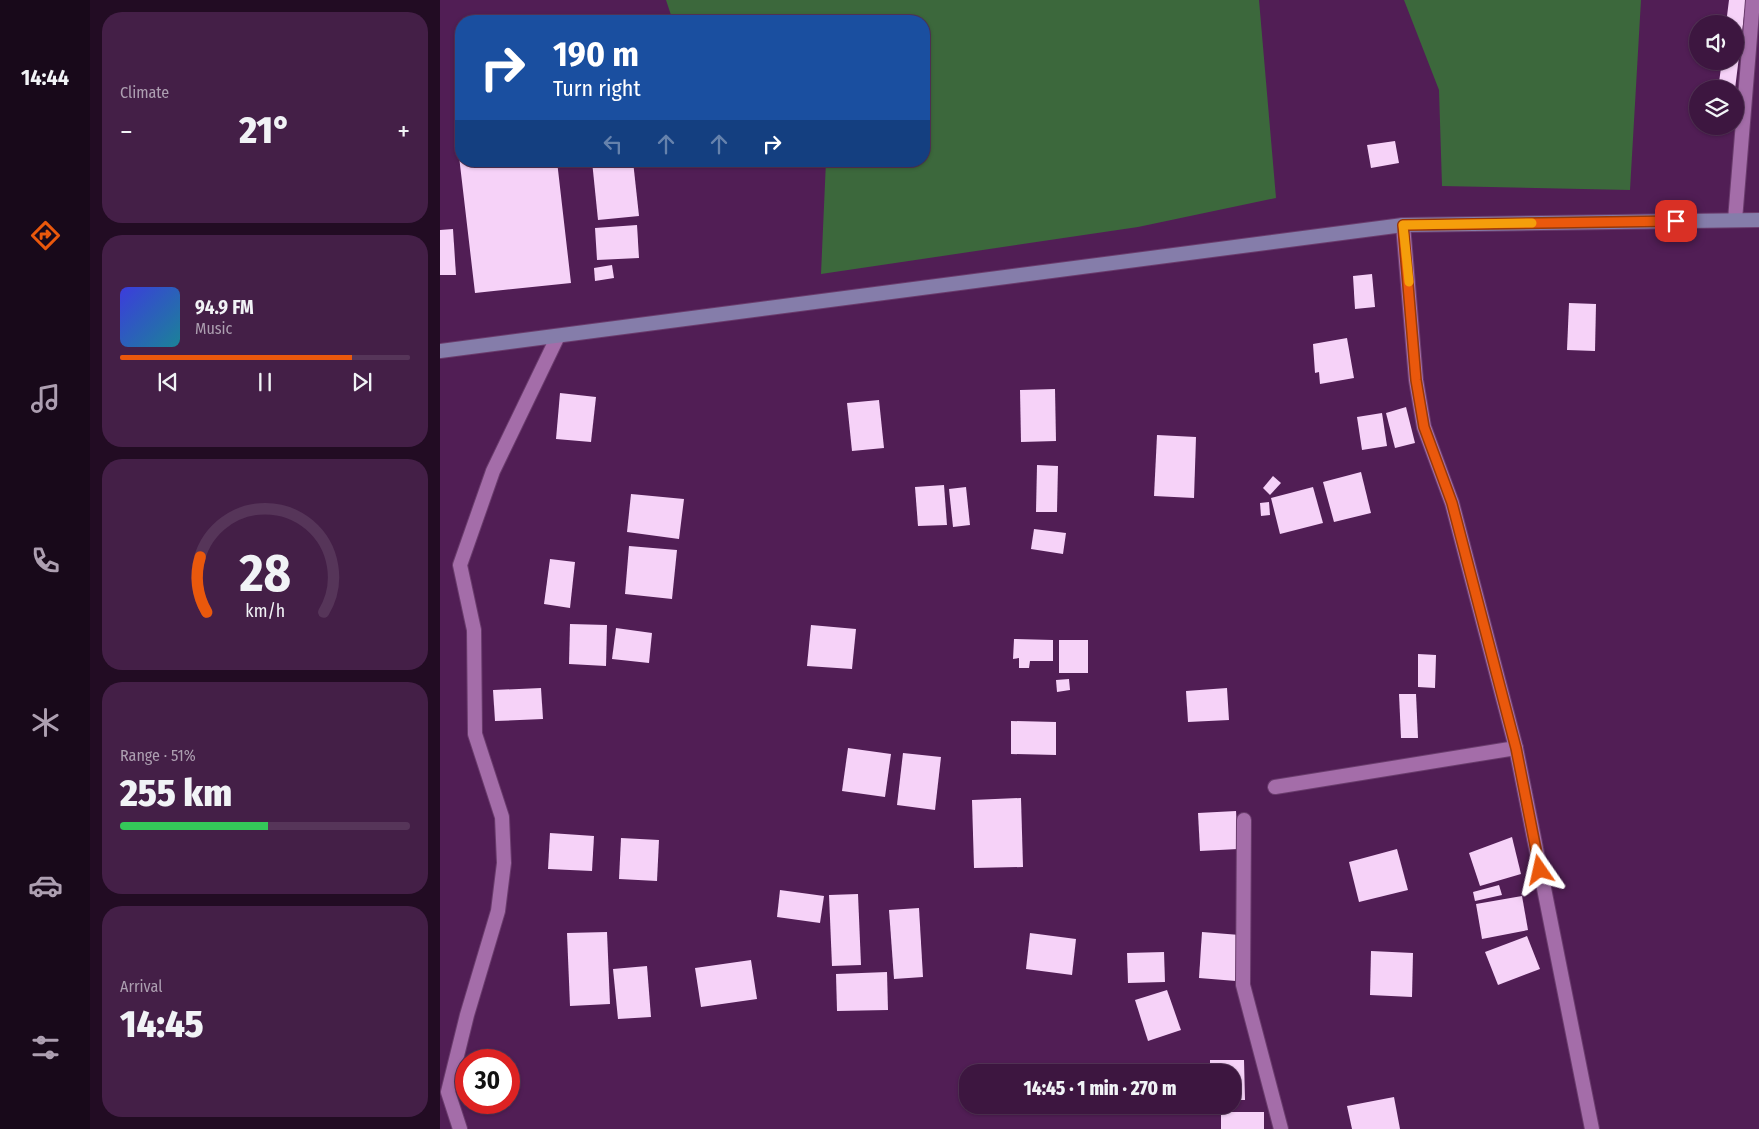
<!DOCTYPE html>
<html lang="en">
<head>
<meta charset="utf-8">
<style>
	:root { --surface:#3d1640; --page:#441f47; --text:#f1f3f6; --muted:#ad9fb1; --line:#563559; --accent:#ea580c }
	body { margin:0; font-family:"Fira Sans Condensed",sans-serif; background:var(--page); color:var(--text); height:100vh; display:flex; flex-direction:column; font-size:19px; white-space:nowrap }
	* { box-sizing:border-box; margin:0 }
	p { font-size:16px; color:var(--muted) }
	.icon { flex:none; width:28px; height:28px; fill:none; stroke:currentColor; stroke-width:2; stroke-linecap:round; stroke-linejoin:round }
	.map { position:relative; flex:1; overflow:hidden }
	.details { display:flex; flex-direction:column; gap:12px; padding:12px; background:#220c23; width:350px }
	.details>* { flex:none }
	.banner { position:absolute; left:15px; top:15px; width:475px; height:152px; border-radius:20px; box-shadow:0 1px 4px #0004,0 0 0 1px var(--line); background:#1a4fa0; color:#fff; overflow:hidden }
	.buttons { position:absolute; left:1249px; top:15px; display:grid; gap:10px }
	.buttons a { display:grid; place-items:center; width:55px; height:55px; border-radius:50%; background:var(--surface); box-shadow:0 1px 4px #0004,0 0 0 1px var(--line); font-size:25px }
	.speed { position:absolute; left:15px; top:1049px; display:flex; gap:10px; font-size:25px; font-weight:700; text-align:center }
	.speed>* { display:grid; place-content:center; width:65px; height:65px; border-radius:50%; background:var(--surface); box-shadow:0 1px 4px #0004,0 0 0 1px var(--line); line-height:1 }
	.speed .limit { border:8px solid #d22; background:#fff; color:#111 }
	.pin { position:absolute; display:grid; place-items:center; width:42px; height:42px; color:#fff; margin:-21px; border-radius:10px; box-shadow:0 2px 8px #0006 }
	.me { position:absolute; width:55px; margin:-28px; rotate:349deg; stroke-linejoin:round; filter:drop-shadow(0 0 4px #0008) }
	.turn { display:flex; align-items:center; gap:18px; height:105px; padding:0 15px; font-size:22px }
	.turn .icon { width:65px; height:65px; stroke-width:2.5 }
	.turn b { display:block; font-size:35px; line-height:42px }
	.lanes { display:flex; align-items:center; height:48px; padding:0 15px; background:#0003; justify-content:center; gap:25px; direction:ltr }
	.lanes .off { opacity:.35 }
	.big { font-size:38px; font-weight:800; line-height:1.1 }
	.details .tile { flex:1; display:flex; flex-direction:column; justify-content:center; gap:8px; min-width:0; padding:0 18px; border-radius:20px; background:var(--page) }
	.details .dial { align-items:center; gap:0 }
	.dial svg { height:130px; overflow:visible; fill:none; stroke:var(--line); stroke-width:7; stroke-linecap:round; text-anchor:middle }
	.dial text { fill:var(--text); stroke:none }
	.song { display:flex; align-items:center; gap:15px }
	.cover { width:60px; height:60px; border-radius:8px; background:linear-gradient(135deg,hsl(240 70% 55%),hsl(190 70% 35%)) }
	.played { height:5px; border-radius:2px; background:linear-gradient(90deg,var(--accent) 80%,var(--line) 80%) }
	.keys { display:flex; justify-content:space-around; direction:ltr }
	.heat { display:flex; justify-content:space-between; align-items:center; font-size:28px; direction:ltr }
	.charge { height:8px; border-radius:4px; background:linear-gradient(90deg,#34c759 51%,var(--line) 0) }
	.trip { position:absolute; left:519px; top:1064px; width:282px; height:50px; border-radius:20px; background:var(--surface); box-shadow:0 1px 4px #0004,0 0 0 1px var(--line); font-weight:800; line-height:50px; text-align:center }
	main { display:flex; flex:1; min-height:0 }
	.tab-bar { display:flex; flex-direction:column; width:90px; justify-content:space-around; align-items:center; background:#18091a; color:var(--muted) }
	.tab-bar .icon { width:35px; height:35px }
	.tab-bar .on { color:var(--accent) }
	.tab-bar b { font-size:22px; color:var(--text) }
	.map>svg:first-child { display:block }
</style>
</head>
<body>
<main>
<nav class="tab-bar">
<b>14:44</b>
<svg class="icon on" aria-label="directions" viewBox="0 0 24 24"><path d="M12 3l9 9-9 9-9-9zM9 14v-3h6M13 9l2 2-2 2"/></svg>
<svg class="icon" aria-label="music" viewBox="0 0 24 24"><path d="M9 18V5l10-2v13"/><circle cx="6" cy="18" r="3"/><circle cx="16" cy="16" r="3"/></svg>
<svg class="icon" aria-label="phone" viewBox="0 0 24 24"><path d="M5 4h4l2 5-3 2q2 4 5 5l2-3 5 2v4C11 20 4 13 5 4z"/></svg>
<svg class="icon" aria-label="climate" viewBox="0 0 24 24"><path d="M12 3v18M4 7l16 10M4 17L20 7"/></svg>
<svg class="icon" aria-label="car" viewBox="0 0 24 24"><path d="M5 17H2v-5l4-1 3-4h7l3 4 3 1v5h-3M9 17h6M6 11h13"/><circle cx="7" cy="17" r="2"/><circle cx="17" cy="17" r="2"/></svg>
<svg class="icon" aria-label="filters" viewBox="0 0 24 24"><path d="M4 7h16M4 17h16"/><circle cx="9" cy="7" r="2"/><circle cx="15" cy="17" r="2"/></svg>
</nav>
<section class="details">
<div class="tile"><p>Climate</p>
<div class="heat"><a>−</a><b class="big">21°</b><a>+</a></div>
</div>
<div class="tile">
<div class="song"><i class="cover"></i><div><b>94.9 FM</b><p>Music</p></div></div>
<div class="played"></div>
<div class="keys"><svg class="icon" aria-label="previous" viewBox="0 0 24 24"><path d="M18 5L8 12l10 7zM5 5v14"/></svg><svg class="icon" aria-label="pause" viewBox="0 0 24 24"><path d="M8 5v14M16 5v14"/></svg><svg class="icon" aria-label="next" viewBox="0 0 24 24"><path d="M6 5l10 7-10 7zM19 5v14"/></svg></div>
</div>
<div class="tile dial"><svg viewBox="0 0 100 80">
<path d="M14 69A42 42 0 1 1 86 69"/>
<path d="M14 69A42 42 0 0 1 10 35" stroke="#ea580c"/>
<text x="50" y="56" font-size="32" font-weight="700">28</text>
<text x="50" y="72" font-size="11">km/h</text>
</svg></div>
<div class="tile"><p>Range · 51%</p><b class="big">255 km</b><div class="charge"></div></div>
<div class="tile"><p>Arrival</p><b class="big">14:45</b></div>
</section>
<div class="map">
<svg width="1319" height="1129" viewBox="0 0 1319 1129">
	<rect width="100%" height="100%" fill="#511e55"/>
	<!-- green -->
	<g fill="#3c683c">
		<path d="M 226,0 L 819,0 L 836,198 L 698,227 L 381,274 L 386,161 L 484,161 L 484,21 L 233,21 Z"/>
		<path d="M 964,0 L 1201,0 L 1190,190 L 1002,186 L 999,90 Z"/>
	</g>
	<!-- building -->
	<g fill="#f6d2f8">
		<path d="M 1289,0 L 1306,0 L 1295,89 L 1278,89 L 1282,61 L 1295,61 L 1295,24 L 1286,24 Z"/>
		<path d="M 21,121 L 21,161 L 117,161 L 131,283 L 35,293 L 15,122 Z"/>
		<path d="M 1274,126 L 1290,126 L 1290,130 L 1273,128 Z"/>
		<path d="M 955,141 L 959,163 L 931,168 L 927,145 Z"/>
		<path d="M 152,161 L 193,161 L 199,216 L 158,220 Z"/>
		<path d="M 197,225 L 199,258 L 157,260 L 155,228 Z"/>
		<path d="M 13,229 L 16,275 L 0,275 L 0,230 Z"/>
		<path d="M 172,265 L 174,278 L 155,281 L 154,268 Z"/>
		<path d="M 932,274 L 935,307 L 915,309 L 913,276 Z"/>
		<path d="M 1129,303 L 1156,304 L 1155,351 L 1127,350 Z"/>
		<path d="M 907,338 L 914,378 L 880,384 L 879,372 L 875,373 L 873,344 Z"/>
		<path d="M 615,389 L 616,441 L 581,442 L 580,390 Z"/>
		<path d="M 120,393 L 156,397 L 151,442 L 116,439 Z"/>
		<path d="M 439,400 L 444,448 L 412,451 L 407,403 Z"/>
		<path d="M 966,407 L 975,443 L 955,448 L 946,413 Z"/>
		<path d="M 942,413 L 947,446 L 922,450 L 917,417 Z"/>
		<path d="M 717,435 L 756,437 L 754,498 L 714,496 Z"/>
		<path d="M 597,465 L 618,466 L 617,512 L 596,512 Z"/>
		<path d="M 921,472 L 931,513 L 894,522 L 883,482 Z"/>
		<path d="M 833,476 L 841,483 L 830,495 L 823,488 Z"/>
		<path d="M 504,485 L 507,525 L 478,526 L 475,487 Z"/>
		<path d="M 526,487 L 530,525 L 513,527 L 509,489 Z"/>
		<path d="M 873,487 L 883,523 L 840,534 L 831,498 Z"/>
		<path d="M 191,494 L 244,499 L 239,539 L 187,532 Z"/>
		<path d="M 829,502 L 830,515 L 821,516 L 820,503 Z"/>
		<path d="M 594,529 L 626,533 L 623,554 L 591,549 Z"/>
		<path d="M 189,546 L 237,550 L 232,599 L 185,594 Z"/>
		<path d="M 110,559 L 135,562 L 130,608 L 104,604 Z"/>
		<path d="M 130,624 L 167,625 L 166,666 L 129,664 Z"/>
		<path d="M 371,625 L 416,629 L 412,669 L 367,666 Z"/>
		<path d="M 176,628 L 212,633 L 209,663 L 172,659 Z"/>
		<path d="M 574,639 L 613,640 L 613,661 L 590,661 L 589,668 L 579,668 L 579,658 L 573,659 Z"/>
		<rect x="619" y="640" width="29" height="33"/>
		<path d="M 978,654 L 996,655 L 995,688 L 978,687 Z"/>
		<path d="M 629,679 L 630,690 L 617,692 L 616,680 Z"/>
		<path d="M 101,688 L 103,719 L 55,721 L 53,690 Z"/>
		<path d="M 787,688 L 789,720 L 748,722 L 746,691 Z"/>
		<path d="M 959,694 L 976,694 L 978,738 L 961,738 Z"/>
		<path d="M 571,721 L 616,722 L 616,755 L 571,754 Z"/>
		<path d="M 408,748 L 451,754 L 445,797 L 402,791 Z"/>
		<path d="M 463,753 L 501,757 L 495,810 L 457,805 Z"/>
		<path d="M 581,798 L 583,867 L 534,868 L 532,800 Z"/>
		<path d="M 796,811 L 798,849 L 760,851 L 758,813 Z"/>
		<path d="M 110,833 L 154,836 L 152,871 L 108,869 Z"/>
		<path d="M 1072,837 L 1081,874 L 1040,886 L 1029,853 Z"/>
		<path d="M 181,838 L 219,840 L 217,881 L 179,879 Z"/>
		<path d="M 957,849 L 968,890 L 919,902 L 909,862 Z"/>
		<path d="M 1059,885 L 1062,895 L 1035,901 L 1033,892 Z"/>
		<path d="M 340,890 L 384,896 L 380,923 L 337,917 Z"/>
		<path d="M 418,894 L 421,965 L 392,966 L 389,895 Z"/>
		<path d="M 1082,896 L 1088,930 L 1042,939 L 1036,904 Z"/>
		<path d="M 479,908 L 483,977 L 454,979 L 449,910 Z"/>
		<path d="M 167,932 L 170,1004 L 130,1006 L 127,933 Z"/>
		<path d="M 762,932 L 800,935 L 796,981 L 759,978 Z"/>
		<path d="M 590,933 L 636,939 L 632,975 L 586,969 Z"/>
		<path d="M 1087,936 L 1100,969 L 1058,985 L 1045,952 Z"/>
		<path d="M 931,951 L 973,953 L 972,997 L 930,995 Z"/>
		<path d="M 724,952 L 725,982 L 688,983 L 687,953 Z"/>
		<path d="M 311,960 L 317,999 L 261,1007 L 255,968 Z"/>
		<path d="M 207,966 L 211,1017 L 178,1019 L 173,969 Z"/>
		<path d="M 447,972 L 448,1010 L 397,1011 L 396,974 Z"/>
		<path d="M 727,990 L 741,1030 L 708,1041 L 695,1000 Z"/>
		<path d="M 770,1060 L 804,1060 L 805,1100 L 792,1100 L 792,1072 L 770,1072 Z"/>
		<path d="M 954,1097 L 960,1129 L 912,1129 L 907,1106 Z"/>
		<rect x="781" y="1112" width="43" height="17"/>
	</g>
	<g fill="none" stroke-linecap="round" stroke-linejoin="round">
		<!-- minor casing -->
		<g stroke="#6a3c6d" stroke-width="16">
			<g id="minor">
				<path d="M 1295,220 L 1313,0"/>
				<path d="M 963,225 L 976,380 L 984,427 L 1012,503 L 1076,748 L 1152,1129"/>
				<path d="M 835,787 L 1076,748"/>
				<path d="M 804,820 L 803,985 L 841,1129"/>
				<path d="M 20,1129 L 8,1092 L 27,1015 L 58,911 L 64,863 L 62,817 L 35,734 L 34,630 L 20,565 L 53,471 L 118,336"/>
			</g>
		</g>
		<!-- secondary casing -->
		<g stroke="#6a3c6d" stroke-width="16">
			<path id="secondary" d="M 0,351 L 963,225 L 1319,220"/>
		</g>
		<!-- minor -->
		<use href="#minor" stroke="#a46da9" stroke-width="14"/>
		<!-- secondary -->
		<use href="#secondary" stroke="#857daa" stroke-width="14"/>
	</g>
	<g fill="none" stroke-linecap="round" stroke-linejoin="round">
		<!-- route casing -->
		<g stroke="#983908" stroke-width="12">
			<path id="route" d="M 1100,870 L 1076,748 L 1012,503 L 984,427 L 976,380 L 963,225 L 1236,221"/>
		</g>
		<!-- route -->
		<use href="#route" stroke="#ea580c" stroke-width="9"/>
		<!-- slow -->
		<path stroke="#f59e0b" stroke-width="9" d="M 969,282 L 963,225 L 1092,223"/>
	</g>
</svg>
<div class="buttons">
<a><svg class="icon" aria-label="sound" viewBox="0 0 24 24"><path d="M4 9h4l5-4v14l-5-4H4zM17 9q2 3 0 6"/></svg></a>
<a><svg class="icon" aria-label="layers" viewBox="0 0 24 24"><path d="M12 4l9 5-9 5-9-5zM3 14l9 5 9-5"/></svg></a>
</div>
<div class="speed"><div class="limit">30</div></div>
<div class="pin" style="left:1236px;top:221px;background:#d93025"><svg class="icon" aria-label="arrive" viewBox="0 0 24 24"><path d="M6 21V4h12l-3 4 3 4H6"/></svg></div>
<svg class="me" style="left:1100px;top:870px" viewBox="-20 -20 40 40"><path d="M0-17L14 15 0 8-14 15z" fill="#ea580c" stroke="#fff" stroke-width="4"/></svg>
<div class="trip">14:45 · 1 min · 270 m</div>
<div class="banner">
<div class="turn"><svg class="icon" aria-label="right" viewBox="0 0 24 24"><path d="M7 20v-9h11M14 6l5 5-5 5"/></svg><div><b>190 m</b>Turn right</div></div>
<div class="lanes"><svg class="icon off" aria-label="left" viewBox="0 0 24 24"><path d="M17 20v-9H6M10 6l-5 5 5 5"/></svg><svg class="icon off" aria-label="ahead" viewBox="0 0 24 24"><path d="M12 20V5M6 11l6-6 6 6"/></svg><svg class="icon off" aria-label="ahead" viewBox="0 0 24 24"><path d="M12 20V5M6 11l6-6 6 6"/></svg><svg class="icon" aria-label="right" viewBox="0 0 24 24"><path d="M7 20v-9h11M14 6l5 5-5 5"/></svg></div>
</div>
</div>
</main>
</body>
</html>
